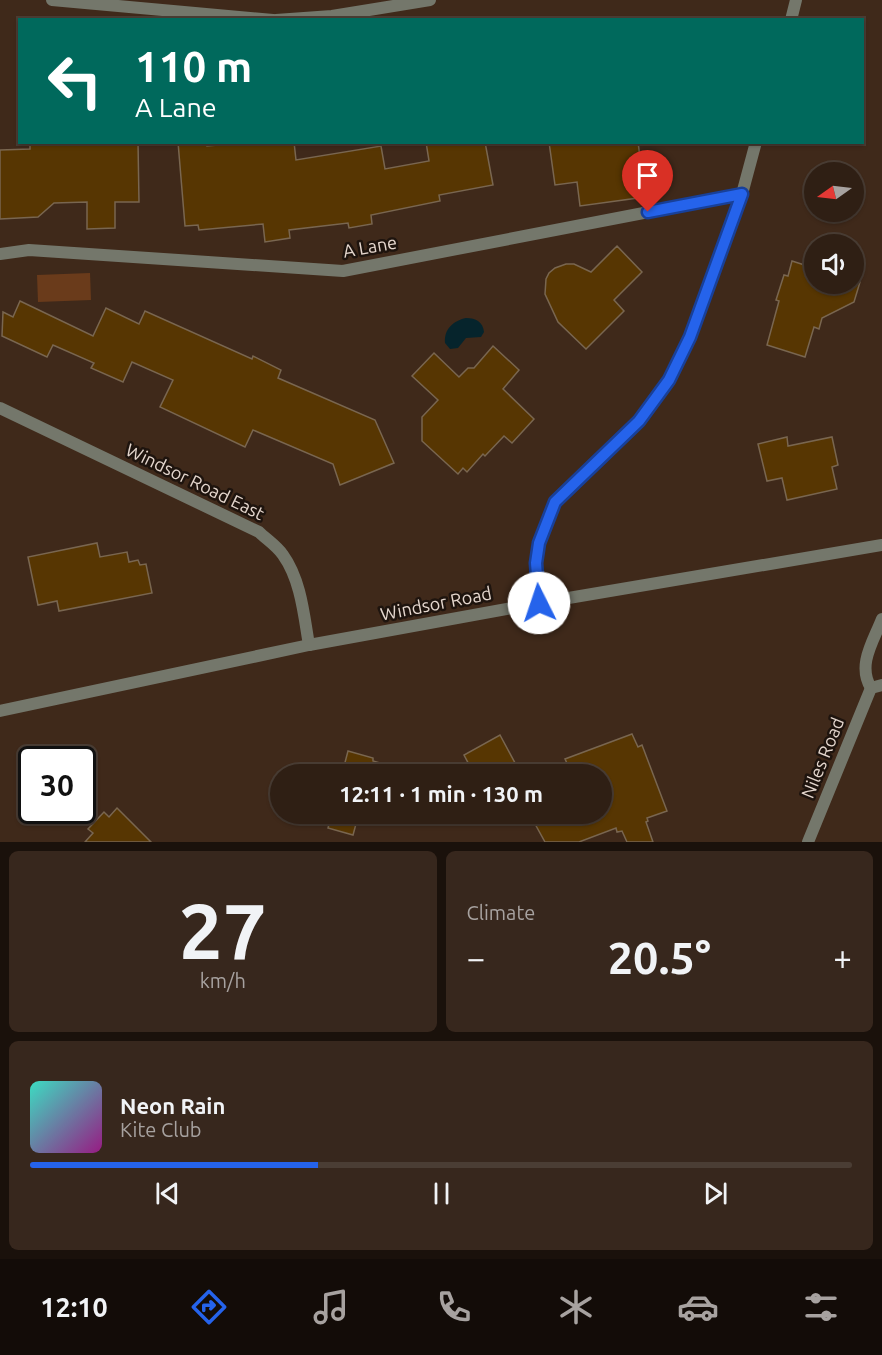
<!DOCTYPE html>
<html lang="en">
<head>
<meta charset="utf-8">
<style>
	:root { --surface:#2f1f14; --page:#37271d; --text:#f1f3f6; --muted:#a7a2a0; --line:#4a3d34; --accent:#2563eb }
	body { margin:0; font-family:Ubuntu,sans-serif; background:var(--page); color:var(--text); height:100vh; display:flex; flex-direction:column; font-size:22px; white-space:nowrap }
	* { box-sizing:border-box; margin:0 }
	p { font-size:20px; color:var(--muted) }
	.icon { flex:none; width:33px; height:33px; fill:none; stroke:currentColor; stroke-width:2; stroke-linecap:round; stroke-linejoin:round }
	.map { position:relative; height:842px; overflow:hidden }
	.sheet { display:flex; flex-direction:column; gap:9px; padding:9px; background:#1a110b; flex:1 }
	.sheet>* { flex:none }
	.top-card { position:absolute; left:18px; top:18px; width:846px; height:126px; border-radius:0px; box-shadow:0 2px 4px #0004,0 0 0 2px var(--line); background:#00695c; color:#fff; overflow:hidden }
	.needle { width:39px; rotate:256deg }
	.fabs { position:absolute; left:804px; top:162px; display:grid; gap:12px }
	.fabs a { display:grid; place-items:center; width:60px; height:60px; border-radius:50%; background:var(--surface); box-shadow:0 2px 4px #0004,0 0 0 2px var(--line); font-size:30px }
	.speed { position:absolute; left:18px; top:746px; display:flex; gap:12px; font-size:30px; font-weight:700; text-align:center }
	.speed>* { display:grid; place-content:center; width:78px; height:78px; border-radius:50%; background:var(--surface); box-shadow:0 2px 4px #0004,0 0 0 2px var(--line); line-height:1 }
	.speed .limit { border:3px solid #111; border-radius:9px; background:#fff; color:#111 }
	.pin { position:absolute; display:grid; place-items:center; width:51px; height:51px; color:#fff; margin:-62px -26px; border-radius:50% 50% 50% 0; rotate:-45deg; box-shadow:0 0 6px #0007 }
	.pin .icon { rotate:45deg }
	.me { position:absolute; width:66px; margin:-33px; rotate:356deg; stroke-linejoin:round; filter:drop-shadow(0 0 4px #0008) }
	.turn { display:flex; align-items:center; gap:21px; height:126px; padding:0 18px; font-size:27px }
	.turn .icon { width:78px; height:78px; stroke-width:2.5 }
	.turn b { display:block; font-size:42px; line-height:51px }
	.big { font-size:45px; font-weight:600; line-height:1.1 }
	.sheet .tile { flex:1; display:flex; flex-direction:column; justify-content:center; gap:9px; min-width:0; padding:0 21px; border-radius:9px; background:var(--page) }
	.sheet .dial { align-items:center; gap:0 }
	.dial b { font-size:78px; line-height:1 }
	.song { display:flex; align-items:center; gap:18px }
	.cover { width:72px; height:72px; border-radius:9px; background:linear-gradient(135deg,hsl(170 70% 55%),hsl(310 70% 35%)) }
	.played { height:6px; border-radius:3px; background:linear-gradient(90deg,var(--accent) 35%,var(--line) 35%) }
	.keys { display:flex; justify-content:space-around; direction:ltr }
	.heat { display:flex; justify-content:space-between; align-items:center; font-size:33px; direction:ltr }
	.sheet .tiles { flex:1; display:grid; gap:9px; grid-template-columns:1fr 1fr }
	.tile:last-child { grid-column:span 2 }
	.trip { position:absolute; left:270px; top:764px; width:342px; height:60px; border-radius:30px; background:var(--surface); box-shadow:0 2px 4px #0004,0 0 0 2px var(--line); font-weight:600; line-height:60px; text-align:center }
	.tab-bar { display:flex; height:96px; justify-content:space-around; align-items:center; background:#130c08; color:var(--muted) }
	.tab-bar .icon { width:42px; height:42px }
	.tab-bar .active { color:var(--accent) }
	.tab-bar b { font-size:27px; color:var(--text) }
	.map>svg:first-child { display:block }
</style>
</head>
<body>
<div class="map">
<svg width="882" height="842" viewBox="0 0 882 842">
	<rect width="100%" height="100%" fill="#3f291a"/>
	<!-- green -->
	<path fill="#6a3b1b" d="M 90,273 L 91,300 L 38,302 L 37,275 Z"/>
	<!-- water -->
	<path fill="#06242c" d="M 466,318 C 476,318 483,322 484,332 L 481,337 L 466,338 L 458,348 L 450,349 L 445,343 C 444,329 453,321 466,318 Z"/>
	<!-- building -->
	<g fill="#573602" stroke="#796650" stroke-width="1.5">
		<path d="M 30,142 L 138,142 L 139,202 L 115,202 L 115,228 L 87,229 L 87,202 L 54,203 L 38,217 L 0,219 L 0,150 L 30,149 Z"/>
		<path d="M 178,142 L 207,142 L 207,146 L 255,142 L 294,142 L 296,160 L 381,146 L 385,169 L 429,161 L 426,142 L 485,142 L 493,185 L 439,195 L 440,201 L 371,215 L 372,224 L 349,228 L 348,223 L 289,230 L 290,238 L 265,242 L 263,224 L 199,230 L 198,225 L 185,226 Z"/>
		<path d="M 549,142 L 638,142 L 645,197 L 580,206 L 577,182 L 555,185 Z"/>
		<path d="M 617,246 L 642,272 L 614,300 L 624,311 L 586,349 L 558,322 L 545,294 L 546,279 L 549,273 L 555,268 L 566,264 L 574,264 L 591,272 Z"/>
		<path d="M 792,261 L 814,268 L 814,284 L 854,284 L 854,280 L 860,282 L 854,302 L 822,318 L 819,329 L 814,327 L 805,357 L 767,345 L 779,301 L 776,300 L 784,275 L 788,276 Z"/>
		<path d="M 20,301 L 93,336 L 106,308 L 139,324 L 145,311 L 252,359 L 253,356 L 281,370 L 278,378 L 375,420 L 394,463 L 340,485 L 333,464 L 253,430 L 245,447 L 160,407 L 173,380 L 132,362 L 123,382 L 91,368 L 94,363 L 53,345 L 47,357 L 2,336 L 3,312 L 13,317 Z"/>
		<path d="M 493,346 L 519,370 L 503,389 L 534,419 L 512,443 L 504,436 L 485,456 L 483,454 L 467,472 L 463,468 L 458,474 L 422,441 L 422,417 L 438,400 L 412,376 L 434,353 L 459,377 L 468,368 L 474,368 Z"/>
		<path d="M 787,437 L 788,446 L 832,437 L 838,465 L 832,467 L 837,489 L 787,500 L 782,478 L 767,481 L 758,444 Z"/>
		<path d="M 97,543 L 100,557 L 127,552 L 129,562 L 138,560 L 140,565 L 146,564 L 152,593 L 59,611 L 57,601 L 38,605 L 28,557 Z"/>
		<path d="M 632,734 L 638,747 L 642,745 L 667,811 L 647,818 L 648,821 L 646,822 L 653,842 L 627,842 L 622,831 L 617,832 L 616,828 L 579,842 L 545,842 L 529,813 L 602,813 L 602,774 L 566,774 L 571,772 L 565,759 Z"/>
		<path d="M 500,735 L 521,774 L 474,774 L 464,755 Z"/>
		<path d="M 348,751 L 373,758 L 373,761 L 411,772 L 411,774 L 342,774 Z"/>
		<path d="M 117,808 L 151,842 L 85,842 L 93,833 L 88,829 L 104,812 L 109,817 Z"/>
		<path d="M 332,813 L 359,813 L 353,835 L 328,828 Z"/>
	</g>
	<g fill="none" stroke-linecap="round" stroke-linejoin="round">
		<!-- street -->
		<g stroke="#74776b" stroke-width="12">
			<path d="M 52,0 L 273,20"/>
			<path d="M 276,20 L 332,16 L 430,0"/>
			<path d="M 791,20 L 796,0"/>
			<path d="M 0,254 L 29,250 L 343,271 L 742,194"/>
			<path d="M 0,408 L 259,532 C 266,539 277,546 283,555 C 301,580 304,616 309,645"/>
			<path d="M 539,603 L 536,563 L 539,543 L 555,502 L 639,421 L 669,379 L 690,337 L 742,194 L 756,142"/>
			<path d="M 871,688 C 857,665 873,642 882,619"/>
			<path d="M 0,711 L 309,645 L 539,603 L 882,545"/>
			<path d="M 808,842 L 871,688 L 882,685"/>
		</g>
	</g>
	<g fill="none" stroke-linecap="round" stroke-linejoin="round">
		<!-- route casing -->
		<g stroke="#184099" stroke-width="15">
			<path id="route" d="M 539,603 L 536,563 L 539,543 L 555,502 L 639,421 L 669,380 L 690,337 L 742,194 L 648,212"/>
		</g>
		<!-- route -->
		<use href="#route" stroke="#2563eb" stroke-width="10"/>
	</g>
	<g text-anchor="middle" stroke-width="5" stroke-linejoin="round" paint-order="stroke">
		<!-- street labels -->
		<g font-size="18" fill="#e5d7ce" stroke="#1e140e">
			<text transform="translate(370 247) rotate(-10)" y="6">A Lane</text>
			<text transform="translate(195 482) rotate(26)" y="6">Windsor Road East</text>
			<text transform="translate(436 604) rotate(-11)" y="6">Windsor Road</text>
			<text transform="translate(823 758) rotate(-68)" y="6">Niles Road</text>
		</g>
	</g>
</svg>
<div class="fabs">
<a><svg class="needle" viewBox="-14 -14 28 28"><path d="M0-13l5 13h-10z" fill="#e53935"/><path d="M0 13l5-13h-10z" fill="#a7a2a0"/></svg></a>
<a><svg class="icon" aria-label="sound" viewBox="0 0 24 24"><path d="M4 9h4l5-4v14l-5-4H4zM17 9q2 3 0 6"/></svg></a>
</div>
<div class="speed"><div class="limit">30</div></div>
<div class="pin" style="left:648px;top:212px;background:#d93025"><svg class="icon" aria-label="arrive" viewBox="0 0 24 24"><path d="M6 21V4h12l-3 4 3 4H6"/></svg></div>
<svg class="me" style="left:539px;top:603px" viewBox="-20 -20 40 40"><circle r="19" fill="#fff"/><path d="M0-13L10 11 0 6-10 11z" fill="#2563eb"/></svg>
<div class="trip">12:11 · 1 min · 130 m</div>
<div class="top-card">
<div class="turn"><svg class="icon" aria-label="left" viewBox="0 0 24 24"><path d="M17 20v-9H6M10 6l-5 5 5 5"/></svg><div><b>110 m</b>A Lane</div></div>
</div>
</div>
<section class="sheet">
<div class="tiles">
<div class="tile dial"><b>27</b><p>km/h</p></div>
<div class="tile"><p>Climate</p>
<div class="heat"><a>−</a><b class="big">20.5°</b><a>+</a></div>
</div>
<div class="tile">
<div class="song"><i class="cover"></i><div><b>Neon Rain</b><p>Kite Club</p></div></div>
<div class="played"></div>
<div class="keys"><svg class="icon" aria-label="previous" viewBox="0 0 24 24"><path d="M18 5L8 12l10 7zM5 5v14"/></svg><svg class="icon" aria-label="pause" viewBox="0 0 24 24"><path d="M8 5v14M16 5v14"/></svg><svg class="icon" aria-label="next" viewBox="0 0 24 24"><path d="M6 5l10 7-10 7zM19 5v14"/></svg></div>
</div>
</div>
</section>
<nav class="tab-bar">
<b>12:10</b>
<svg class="icon active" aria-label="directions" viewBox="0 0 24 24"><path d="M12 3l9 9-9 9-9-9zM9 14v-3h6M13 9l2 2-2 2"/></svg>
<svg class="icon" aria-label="music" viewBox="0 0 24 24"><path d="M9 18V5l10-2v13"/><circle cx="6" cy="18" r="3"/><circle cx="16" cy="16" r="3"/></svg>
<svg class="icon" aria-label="phone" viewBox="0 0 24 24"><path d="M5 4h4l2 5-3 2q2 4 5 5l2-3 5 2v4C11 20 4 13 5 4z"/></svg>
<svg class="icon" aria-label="climate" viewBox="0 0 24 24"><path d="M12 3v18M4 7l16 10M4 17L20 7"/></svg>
<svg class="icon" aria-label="car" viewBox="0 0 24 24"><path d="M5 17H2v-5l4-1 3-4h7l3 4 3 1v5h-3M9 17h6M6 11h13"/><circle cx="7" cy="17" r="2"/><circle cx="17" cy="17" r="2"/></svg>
<svg class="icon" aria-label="filters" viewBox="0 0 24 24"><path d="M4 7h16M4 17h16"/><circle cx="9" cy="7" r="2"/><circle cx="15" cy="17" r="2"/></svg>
</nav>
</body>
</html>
